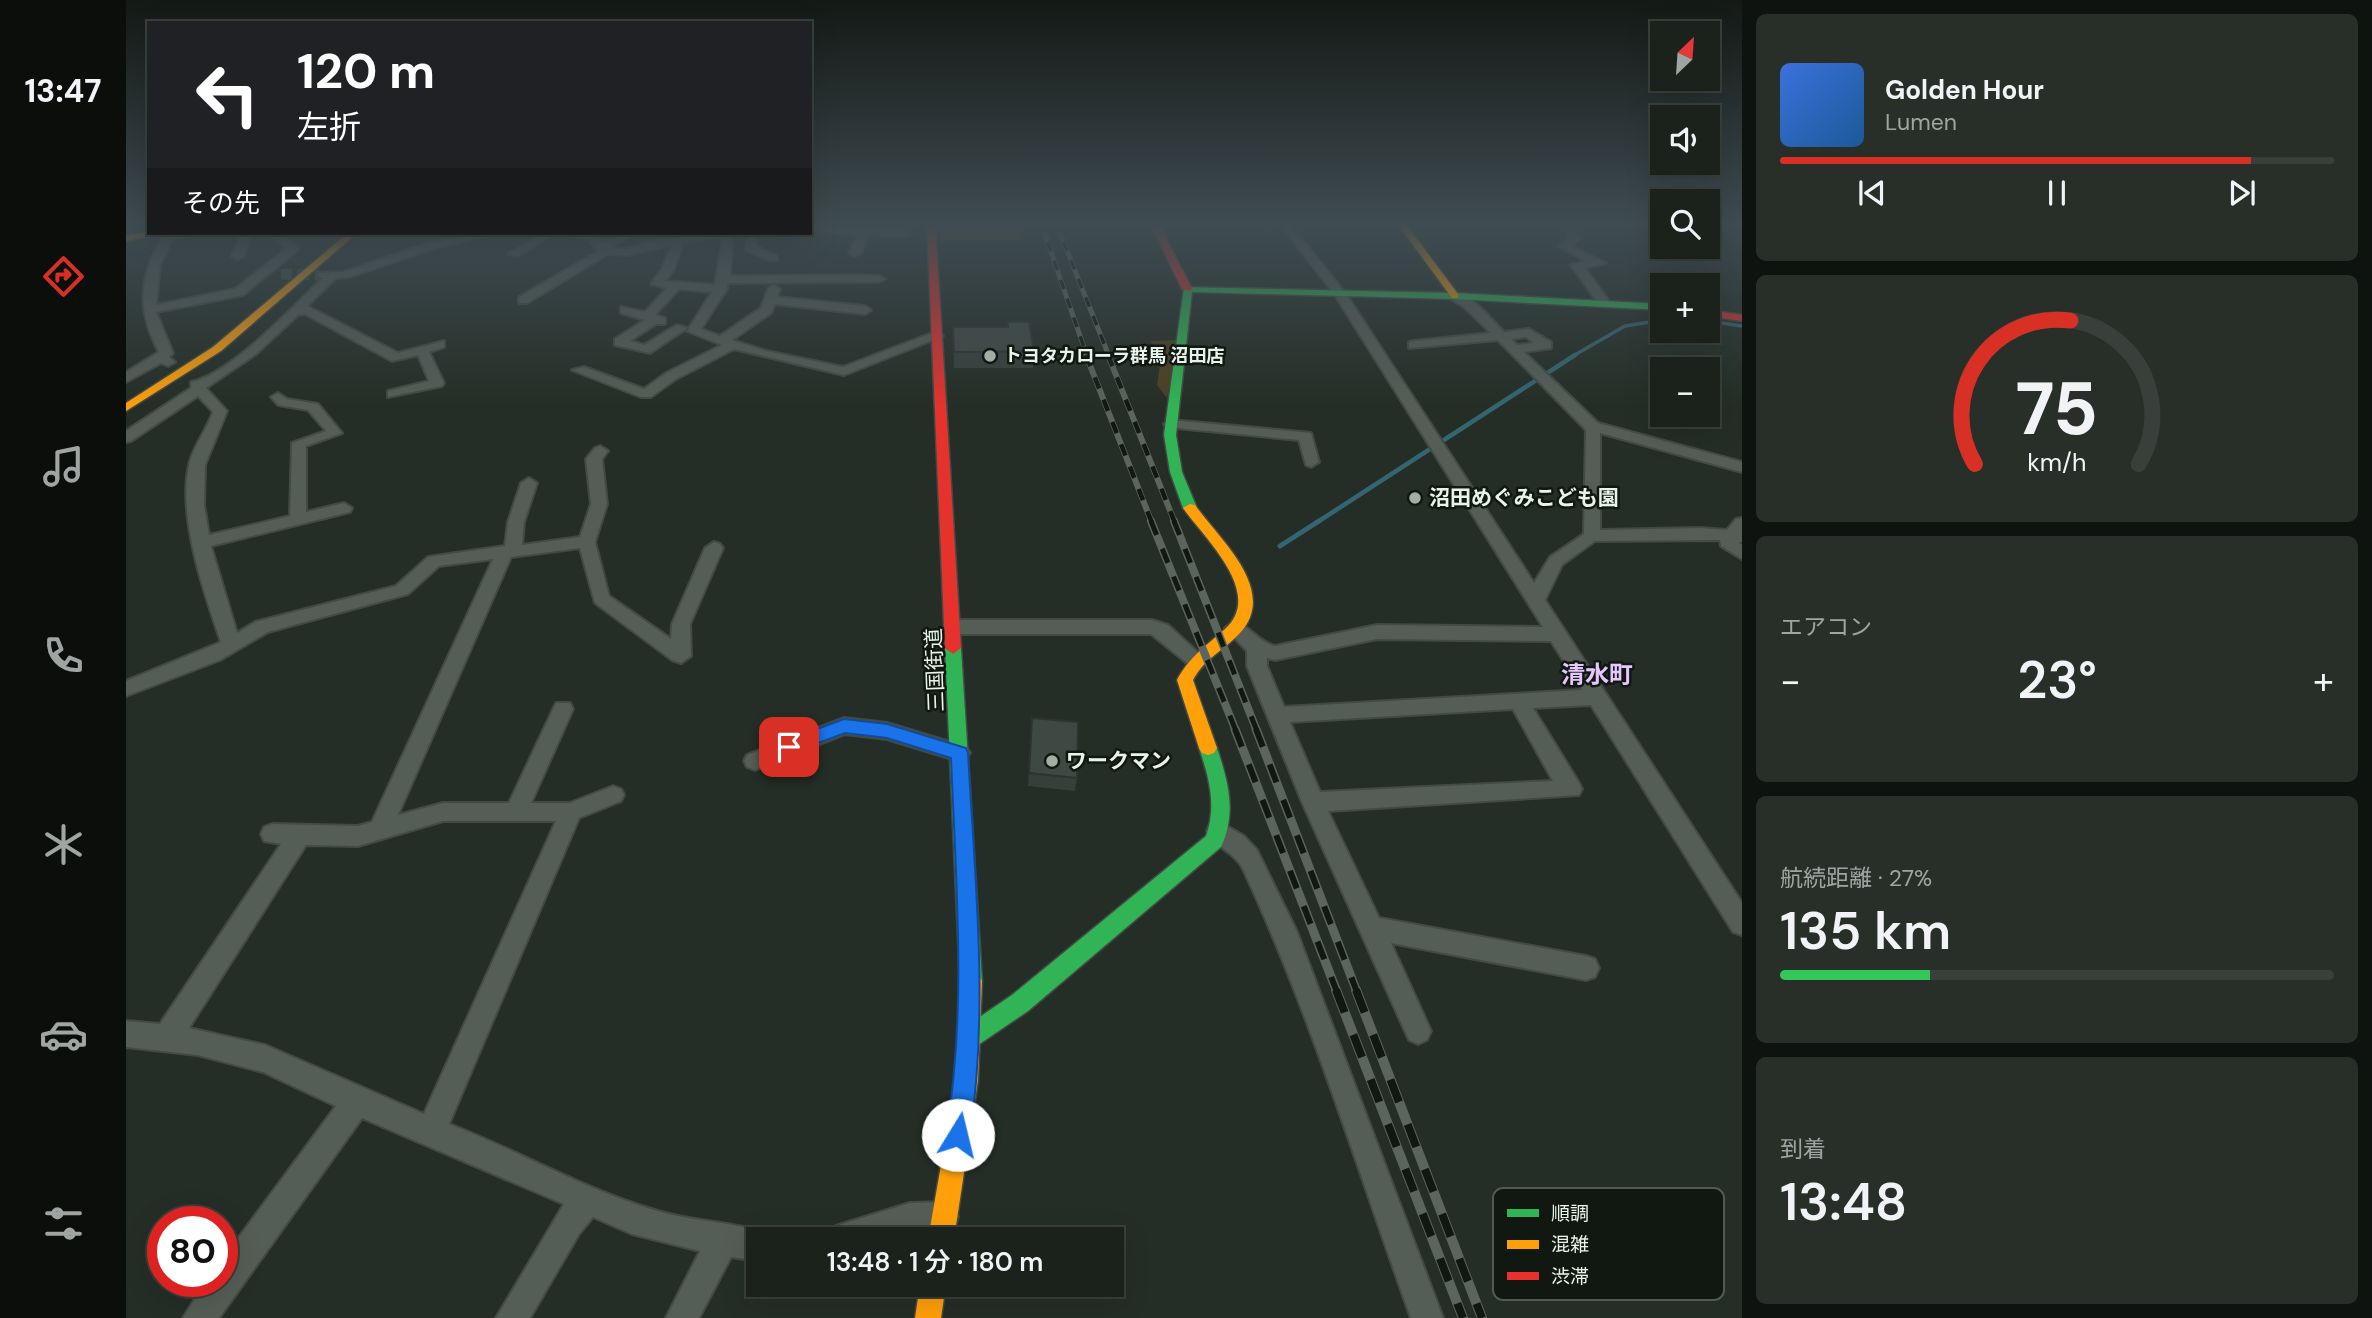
<!DOCTYPE html>
<html lang="ja">
<head>
<meta charset="utf-8">
<style>
	:root { --surface:#1b221c; --page:#282f29; --text:#f1f3f6; --muted:#a0a4a3; --line:#393f3b; --accent:#d93025 }
	body { margin:0; font-family:"DM Sans","Noto Sans JP",sans-serif; background:var(--page); color:var(--text); height:100vh; display:flex; flex-direction:column; font-size:26px; white-space:nowrap }
	* { box-sizing:border-box; margin:0 }
	p { font-size:23px; color:var(--muted) }
	.icon { flex:none; width:38px; height:38px; fill:none; stroke:currentColor; stroke-width:2; stroke-linecap:round; stroke-linejoin:round }
	.map { position:relative; flex:1; overflow:hidden }
	.panel { display:flex; flex-direction:column; gap:14px; padding:14px; background:#0f130f; width:630px }
	.panel>* { flex:none }
	.top-card { position:absolute; left:21px; top:21px; width:665px; height:214px; border-radius:0px; box-shadow:0 7px 28px #0002,0 0 0 2px var(--line); background:#202124; color:#fff; overflow:hidden }
	.needle { width:46px; rotate:25deg }
	.controls { position:absolute; left:1524px; top:21px; display:grid; gap:14px }
	.controls a { display:grid; place-items:center; width:70px; height:70px; border-radius:0px; background:var(--surface); box-shadow:0 7px 28px #0002,0 0 0 2px var(--line); font-size:35px }
	.speed { position:absolute; left:21px; top:1206px; display:flex; gap:14px; font-size:35px; font-weight:700; text-align:center }
	.speed>* { display:grid; place-content:center; width:91px; height:91px; border-radius:50%; background:var(--surface); box-shadow:0 7px 28px #0002,0 0 0 2px var(--line); line-height:1 }
	.speed .limit { border:10px solid #d22; background:#fff; color:#111 }
	.pin { position:absolute; display:grid; place-items:center; width:60px; height:60px; color:#fff; margin:-30px; border-radius:14px; box-shadow:0 4px 10px #0006 }
	.me { position:absolute; width:77px; margin:-38px; rotate:9deg; stroke-linejoin:round; filter:drop-shadow(0 0 5px #0008) }
	.turn { display:flex; align-items:center; gap:24px; height:147px; padding:0 35px; font-size:32px }
	.turn .icon { width:91px; height:91px; stroke-width:2.5 }
	.turn b { display:block; font-size:49px; line-height:60px }
	.then { display:flex; align-items:center; height:66px; padding:0 35px; background:#0003; gap:14px; font-size:26px }
	.big { font-size:52px; font-weight:600; line-height:1.1 }
	.panel .widget { flex:1; display:flex; flex-direction:column; justify-content:center; gap:10px; min-width:0; padding:0 24px; border-radius:10px; background:var(--page) }
	.panel .dial { align-items:center; gap:0 }
	.dial svg { height:182px; overflow:visible; fill:none; stroke:var(--line); stroke-width:7; stroke-linecap:round; text-anchor:middle }
	.dial text { fill:var(--text); stroke:none }
	.song { display:flex; align-items:center; gap:21px }
	.cover { width:84px; height:84px; border-radius:10px; background:linear-gradient(135deg,hsl(220 70% 55%),hsl(210 70% 35%)) }
	.played { height:7px; border-radius:4px; background:linear-gradient(90deg,var(--accent) 85%,var(--line) 85%) }
	.keys { display:flex; justify-content:space-around; direction:ltr }
	.heat { display:flex; justify-content:space-between; align-items:center; font-size:38px; direction:ltr }
	.charge { height:10px; border-radius:5px; background:linear-gradient(90deg,#34c759 27%,var(--line) 0) }
	.trip { position:absolute; left:620px; top:1227px; width:378px; height:70px; border-radius:0px; background:var(--surface); box-shadow:0 7px 28px #0002,0 0 0 2px var(--line); font-weight:600; line-height:70px; text-align:center }
	main { display:flex; flex:1; min-height:0 }
	.menu { display:flex; flex-direction:column; width:126px; justify-content:space-around; align-items:center; background:#0b0e0b; color:var(--muted) }
	.menu .icon { width:49px; height:49px }
	.menu .on { color:var(--accent) }
	.menu b { font-size:32px; color:var(--text) }
	.map>svg:first-child { display:block }
</style>
</head>
<body>
<main>
<nav class="menu">
<b>13:47</b>
<svg class="icon on" aria-label="directions" viewBox="0 0 24 24"><path d="M12 3l9 9-9 9-9-9zM9 14v-3h6M13 9l2 2-2 2"/></svg>
<svg class="icon" aria-label="music" viewBox="0 0 24 24"><path d="M9 18V5l10-2v13"/><circle cx="6" cy="18" r="3"/><circle cx="16" cy="16" r="3"/></svg>
<svg class="icon" aria-label="phone" viewBox="0 0 24 24"><path d="M5 4h4l2 5-3 2q2 4 5 5l2-3 5 2v4C11 20 4 13 5 4z"/></svg>
<svg class="icon" aria-label="climate" viewBox="0 0 24 24"><path d="M12 3v18M4 7l16 10M4 17L20 7"/></svg>
<svg class="icon" aria-label="car" viewBox="0 0 24 24"><path d="M5 17H2v-5l4-1 3-4h7l3 4 3 1v5h-3M9 17h6M6 11h13"/><circle cx="7" cy="17" r="2"/><circle cx="17" cy="17" r="2"/></svg>
<svg class="icon" aria-label="filters" viewBox="0 0 24 24"><path d="M4 7h16M4 17h16"/><circle cx="9" cy="7" r="2"/><circle cx="15" cy="17" r="2"/></svg>
</nav>
<div class="map">
<svg width="1616" height="1318" viewBox="0 0 1616 1318">
	<rect width="100%" height="100%" fill="#242e26"/>
	<!-- green -->
	<g fill="#4d4022">
		<path d="M 813,223 L 892,223 L 896,240 L 814,241 Z"/>
		<path d="M 1052,340 L 1041,398 L 1031,385 L 1035,358 L 1024,341 Z"/>
	</g>
	<g fill="none" stroke-linecap="round" stroke-linejoin="round">
		<!-- stream-far2 -->
		<g stroke="#336670" stroke-width="3.5">
			<path d="M 1582,321 L 1616,326"/>
			<path d="M 1447,356 L 1499,326 L 1536,320"/>
		</g>
		<!-- stream-far1 -->
		<path stroke="#336670" stroke-width="4.5" d="M 1190,523 L 1449,355"/>
		<!-- stream -->
		<path stroke="#336670" stroke-width="5" d="M 1154,546 L 1193,521"/>
		<!-- street-tunnel -->
		<path stroke="#414c43" stroke-width="11" stroke-dasharray="11 6" stroke-linecap="butt" d="M 155,274 L 192,275"/>
		<!-- street casing -->
		<g stroke="#424a43" stroke-width="4">
			<g id="street">
				<path d="M 1153,223 L 1163,223 L 1220,294 L 1408,583 L 1424,557 L 1458,534 L 1460,430 L 1372,340 L 1283,348 L 1283,342 L 1288,341 L 1365,333 L 1338,307 L 1325,299 L 1325,293 C 1345,291 1364,319 1378,332 L 1403,329 L 1425,342 L 1425,348 L 1398,352 L 1472,423 L 1616,462 L 1616,472 L 1474,433 L 1474,530 L 1574,528 L 1601,530 L 1610,519 L 1616,518 L 1616,542 L 1612,542 L 1616,545 L 1616,559 L 1595,546 L 1594,540 L 1469,541 L 1436,565 L 1419,600 L 1616,903 L 1616,935 L 1607,932 L 1465,705 L 1407,708 L 1453,783 L 1456,789 L 1453,795 L 1202,811 L 1253,918 L 1460,956 L 1469,959 L 1473,968 L 1469,977 L 1460,980 L 1265,943 L 1305,1031 L 1301,1040 L 1292,1044 L 1283,1040 L 1176,802 L 1121,666 L 1121,651 L 1099,628 L 1108,621 C 1124,626 1132,642 1149,646 L 1251,625 L 1417,627 L 1209,295 ZM 1400,337 L 1408,343 L 1391,345 L 1385,339 ZM 1251,639 L 1425,641 L 1456,690 L 1158,707 L 1141,666 L 1141,658 L 1149,660 ZM 1387,709 L 1427,781 L 1194,792 L 1164,722 Z"/>
				<path d="M 684,225 L 781,231 L 786,234 L 781,237 L 743,235 L 735,253 L 729,256 L 723,253 L 733,234 L 684,231 Z"/>
				<path d="M 1440,231 L 1448,231 L 1454,239 L 1445,246 L 1480,263 L 1459,268 L 1484,303 L 1482,306 L 1474,306 L 1445,265 L 1460,261 L 1432,246 L 1443,238 Z"/>
				<path d="M 48,233 L 70,233 L 46,240 L 34,265 L 30,305 L 109,289 L 160,249 L 143,233 L 154,233 L 173,249 L 117,295 L 30,312 L 47,353 L 43,357 L 49,362 L 42,366 L 35,363 L 0,382 L 0,372 L 33,352 C 11,311 12,276 38,235 Z"/>
				<path d="M 111,233 L 121,233 L 124,237 L 118,256 L 112,259 L 106,256 L 114,237 Z"/>
				<path d="M 353,233 L 372,233 L 307,249 L 223,277 L 210,278 L 181,306 L 272,353 L 318,341 L 318,347 L 303,352 L 318,383 L 316,386 L 262,397 L 262,391 L 303,381 L 292,355 L 266,361 L 179,314 L 172,315 L 130,354 L 80,388 L 101,411 L 79,465 L 78,505 L 83,535 L 164,516 L 166,443 L 200,431 L 182,410 L 152,405 L 145,397 L 152,393 L 161,399 L 192,404 L 216,433 L 180,446 L 180,512 L 218,503 L 226,508 L 224,512 L 85,546 L 111,633 L 129,622 L 270,586 L 302,557 L 379,546 L 382,522 L 395,483 L 403,478 L 411,483 L 398,522 L 396,545 L 454,537 L 465,504 L 460,459 L 469,448 L 474,446 L 482,451 L 476,459 L 481,504 L 469,542 L 483,596 L 545,639 L 546,624 L 579,548 L 588,542 L 594,544 L 597,548 L 564,624 L 565,656 L 555,663 L 546,660 L 469,603 L 454,548 L 385,557 L 272,815 L 317,803 L 383,803 L 430,703 L 444,703 L 447,709 L 405,803 L 444,803 L 487,786 L 495,789 L 498,795 L 495,801 L 453,818 L 323,1124 C 399,1153 472,1198 552,1216 C 571,1221 636,1225 645,1239 L 632,1239 L 632,1261 L 605,1257 L 573,1318 L 540,1318 L 574,1251 L 506,1234 L 467,1217 L 453,1234 L 404,1318 L 370,1318 L 438,1204 L 236,1118 L 93,1318 L 57,1318 L 80,1281 L 96,1281 L 96,1260 L 210,1106 L 137,1072 L 72,1055 L 0,1047 L 0,1021 L 34,1024 L 155,844 L 138,841 L 135,834 L 138,827 L 146,824 L 232,826 L 246,822 L 367,559 L 313,566 L 282,594 L 142,632 L 94,660 L 0,696 L 0,681 L 95,642 C 78,593 50,512 64,461 C 69,444 81,429 87,412 L 72,396 L 5,441 L 0,442 L 0,431 L 65,388 L 65,382 C 105,374 166,307 197,278 L 192,277 L 192,273 L 218,272 L 300,244 ZM 317,821 L 430,821 L 298,1114 L 139,1045 L 63,1028 L 180,845 L 232,846 Z"/>
				<path d="M 418,233 L 430,233 L 392,256 L 382,254 Z"/>
				<path d="M 439,233 L 470,236 L 478,242 L 497,233 L 510,233 L 484,248 L 501,249 L 523,242 L 580,233 L 607,233 L 604,276 L 734,275 L 753,276 L 759,279 L 753,282 L 601,283 L 601,289 L 575,329 L 594,336 L 635,308 L 642,289 L 648,285 L 654,289 L 651,297 L 739,306 L 745,310 L 739,314 L 649,304 L 645,313 L 606,340 L 640,351 L 717,367 L 806,333 L 817,336 L 718,375 L 608,349 L 550,379 L 525,397 L 515,397 L 446,370 L 458,367 L 518,389 L 540,373 L 596,345 L 561,331 L 586,292 L 553,289 L 529,315 L 539,318 L 539,324 L 530,324 L 504,341 L 518,345 L 551,325 L 561,328 L 524,353 L 489,345 L 489,339 L 519,320 L 495,313 L 495,307 L 519,312 L 541,288 L 525,284 L 536,269 L 546,245 L 502,255 L 482,254 L 401,303 L 393,303 L 393,297 L 473,251 L 462,240 ZM 597,237 L 589,285 L 539,281 L 548,269 L 557,243 Z"/>
				<path d="M 621,233 L 631,233 L 630,246 L 651,256 L 651,260 L 643,260 L 620,250 Z"/>
				<path d="M 1045,420 L 1185,433 L 1193,462 L 1185,467 L 1180,465 L 1173,440 L 1040,427 L 1038,424 Z"/>
				<path d="M 828,620 L 1026,620 L 1042,625 L 1079,659 L 1069,666 L 1062,664 L 1025,634 L 828,634 L 819,627 Z"/>
				<path d="M 718,718 L 761,723 L 840,747 L 844,753 L 840,759 L 833,761 L 761,739 L 719,734 L 629,770 L 621,767 L 618,761 L 621,755 Z"/>
				<path d="M 1092,821 L 1118,836 L 1131,850 L 1171,932 L 1317,1318 L 1285,1318 C 1231,1168 1184,1013 1117,869 C 1109,852 1088,847 1081,831 L 1084,824 Z"/>
				<path d="M 817,1202 L 828,1206 L 832,1217 L 828,1228 L 817,1232 L 784,1233 L 765,1239 L 701,1239 L 705,1228 L 716,1224 L 784,1203 Z"/>
			</g>
		</g>
		<!-- fast casing -->
		<g stroke="#424a43" stroke-width="3">
			<g id="fast">
				<path d="M 1058,287 L 1329,293 L 1536,304 L 1536,310 L 1329,299 L 1066,292 L 1050,435 L 1056,472 L 1071,508 L 1064,512 L 1057,508 L 1044,472 L 1038,435 Z"/>
				<path d="M 827,642 L 835,648 L 856,981 L 852,988 L 845,991 L 838,988 L 834,981 L 819,648 Z"/>
				<path d="M 1082,741 L 1088,743 L 1091,748 C 1102,781 1111,813 1095,847 L 902,1011 L 852,1045 L 844,1048 L 836,1045 L 833,1037 L 836,1029 L 886,995 L 1080,836 C 1091,806 1083,777 1073,748 L 1076,743 Z"/>
			</g>
		</g>
		<!-- slow casing -->
		<g stroke="#424a43" stroke-width="3">
			<g id="slow">
				<path d="M 1271,223 L 1279,223 L 1332,294 L 1332,298 L 1326,298 Z"/>
				<path d="M 1611,223 L 1616,223 L 1616,226 L 1612,225 Z"/>
				<path d="M 23,232 L 39,233 L 0,241 L 0,235 Z"/>
				<path d="M 222,233 L 231,233 L 95,351 L 0,411 L 0,403 L 87,347 Z"/>
				<path d="M 1064,504 L 1069,505 C 1094,540 1154,591 1113,634 C 1097,651 1078,659 1067,680 L 1091,748 L 1088,753 L 1082,755 L 1076,753 L 1073,748 L 1051,680 C 1063,657 1080,646 1099,629 C 1139,593 1078,538 1057,508 Z"/>
				<path d="M 845,971 L 852,974 L 856,981 L 852,1080 L 828,1239 L 802,1239 L 830,1080 L 834,981 L 838,974 Z"/>
				<path d="M 794,1284 L 820,1284 L 815,1318 L 789,1318 Z"/>
			</g>
		</g>
		<!-- jam casing -->
		<g stroke="#424a43" stroke-width="3">
			<g id="jam">
				<path d="M 801,223 L 809,223 L 835,648 L 827,654 L 819,648 Z"/>
				<path d="M 1024,223 L 1032,223 L 1066,289 L 1064,291 L 1056,289 Z"/>
				<path d="M 1582,310 L 1616,315 L 1616,321 L 1582,316 Z"/>
			</g>
		</g>
		<!-- street -->
		<use href="#street" fill="#555e56" fill-rule="evenodd"/>
		<!-- fast -->
		<use href="#fast" fill="#30b455" fill-rule="evenodd"/>
		<!-- slow -->
		<use href="#slow" fill="#ff9f0a" fill-rule="evenodd"/>
		<!-- jam -->
		<use href="#jam" fill="#e5322d" fill-rule="evenodd"/>
		<!-- rail-far4 casing -->
		<g stroke="#5b645d" stroke-width="5">
			<g id="rail-far4">
				<path d="M 915,223 L 961,356"/>
				<path d="M 930,223 L 983,356"/>
			</g>
		</g>
		<!-- rail-far3 casing -->
		<g stroke="#5b645d" stroke-width="6">
			<g id="rail-far3">
				<path d="M 960,355 L 1026,523"/>
				<path d="M 982,355 L 1049,523"/>
			</g>
		</g>
		<!-- rail-far2 casing -->
		<g stroke="#5b645d" stroke-width="8">
			<g id="rail-far2">
				<path d="M 1025,521 L 1110,731"/>
				<path d="M 1048,521 L 1131,731"/>
			</g>
		</g>
		<!-- rail-far1 casing -->
		<g stroke="#5b645d" stroke-width="9">
			<g id="rail-far1">
				<path d="M 1109,729 L 1211,992"/>
				<path d="M 1130,729 L 1231,992"/>
			</g>
		</g>
		<!-- rail casing -->
		<g stroke="#5b645d" stroke-width="10">
			<g id="rail">
				<path d="M 1210,990 L 1337,1318"/>
				<path d="M 1230,990 L 1356,1318"/>
			</g>
		</g>
		<!-- rail-far4 -->
		<use href="#rail-far4" stroke="#101811" stroke-width="3.5" stroke-dasharray="10" stroke-linecap="butt"/>
		<!-- rail-far3 -->
		<use href="#rail-far3" stroke="#101811" stroke-width="4.5" stroke-dasharray="12" stroke-linecap="butt"/>
		<!-- rail-far2 -->
		<use href="#rail-far2" stroke="#101811" stroke-width="5" stroke-dasharray="15" stroke-linecap="butt"/>
		<!-- rail-far1 -->
		<use href="#rail-far1" stroke="#101811" stroke-width="6" stroke-dasharray="19" stroke-linecap="butt"/>
		<!-- rail -->
		<use href="#rail" stroke="#101811" stroke-width="8" stroke-dasharray="24" stroke-linecap="butt"/>
	</g>
	<!-- wall -->
	<g fill="#363f3a">
		<path d="M 882,322 L 908,351 L 907,368 L 828,368 L 827,327 L 881,327 Z"/>
		<path d="M 906,718 L 951,778 L 949,791 L 902,786 Z"/>
	</g>
	<!-- building -->
	<g fill="#3f4944" stroke="#2c3330" stroke-width="2">
		<path d="M 882,322 L 903,322 L 908,351 L 828,352 L 827,327 L 882,327 Z"/>
		<path d="M 906,718 L 952,722 L 951,778 L 903,773 Z"/>
	</g>
	<!-- sky -->
	<linearGradient id="sky" x2="0" y2="1"><stop stop-color="#141915"/><stop offset="0.55" stop-color="#3f4c52"/><stop offset="1" stop-color="#3f4c52" stop-opacity="0"/></linearGradient>
	<rect width="1616" height="407" fill="url(#sky)"/>
	<!-- route -->
	<path fill="#1a73e8" stroke="#114b97" stroke-width="2" d="M 718,719 L 761,724 L 840,748 L 842,753 C 849,881 863,1008 844,1135 L 840,1143 L 832,1147 L 823,1143 L 820,1135 C 841,1010 830,884 825,758 L 761,738 L 719,733 L 663,754 L 654,747 L 656,742 Z"/>
	<!-- markers -->
	<g fill="#a3afa5" stroke="#101811" stroke-width="2.5">
		<circle cx="864" cy="356" r="7"/>
		<circle cx="1289" cy="498" r="7"/>
		<circle cx="926" cy="761" r="7"/>
	</g>
	<g text-anchor="middle" stroke-width="5" stroke-linejoin="round" paint-order="stroke">
		<!-- far-poi labels -->
		<g font-size="18" font-weight="bold" fill="#e8f4ea" stroke="#101811" text-anchor="start">
			<text x="878" y="362">トヨタカローラ群馬 沼田店</text>
		</g>
		<!-- poi labels -->
		<g font-size="21" font-weight="bold" fill="#e8f4ea" stroke="#101811" text-anchor="start">
			<text x="1303" y="505">沼田めぐみこども園</text>
			<text x="940" y="768">ワークマン</text>
		</g>
		<!-- street labels -->
		<g font-size="21" fill="#e8f4ea" stroke="#101811">
			<text transform="translate(809 670) rotate(-92)" y="7">三国街道</text>
		</g>
		<!-- quarter labels -->
		<g font-size="24" font-weight="bold" fill="#e6c7fd" stroke="#101811">
			<text x="1471" y="683">清水町</text>
		</g>
	</g>
	<!-- legend -->
	<rect x="1367" y="1188" width="231" height="112" rx="10" fill="#101811" stroke="#515a52" stroke-width="2"/>
	<rect x="1381" y="1209" width="32" height="8" fill="#30b455"/>
	<rect x="1381" y="1240" width="32" height="9" fill="#ff9f0a"/>
	<rect x="1381" y="1272" width="32" height="8" fill="#e5322d"/>
	<g font-size="19" fill="#e8f4ea">
		<text x="1425" y="1220">順調</text>
		<text x="1425" y="1251">混雑</text>
		<text x="1425" y="1283">渋滞</text>
	</g>
</svg>
<div class="controls">
<a><svg class="needle" viewBox="-14 -14 28 28"><path d="M0-13l5 13h-10z" fill="#e53935"/><path d="M0 13l5-13h-10z" fill="#a0a4a3"/></svg></a>
<a><svg class="icon" aria-label="sound" viewBox="0 0 24 24"><path d="M4 9h4l5-4v14l-5-4H4zM17 9q2 3 0 6"/></svg></a>
<a><svg class="icon" aria-label="search" viewBox="0 0 24 24"><circle cx="10" cy="10" r="6"/><path d="M15 15l6 6"/></svg></a>
<a>+</a>
<a>−</a>
</div>
<div class="speed"><div class="limit">80</div></div>
<div class="pin" style="left:663px;top:747px;background:#d93025"><svg class="icon" aria-label="arrive" viewBox="0 0 24 24"><path d="M6 21V4h12l-3 4 3 4H6"/></svg></div>
<svg class="me" style="left:832px;top:1135px" viewBox="-20 -20 40 40"><circle r="19" fill="#fff"/><path d="M0-13L10 11 0 6-10 11z" fill="#1a73e8"/></svg>
<div class="trip">13:48 · 1 分 · 180 m</div>
<div class="top-card">
<div class="turn"><svg class="icon" aria-label="left" viewBox="0 0 24 24"><path d="M17 20v-9H6M10 6l-5 5 5 5"/></svg><div><b>120 m</b>左折</div></div>
<div class="then">その先<svg class="icon" aria-label="arrive" viewBox="0 0 24 24"><path d="M6 21V4h12l-3 4 3 4H6"/></svg></div>
</div>
</div>
<section class="panel">
<div class="widget">
<div class="song"><i class="cover"></i><div><b>Golden Hour</b><p>Lumen</p></div></div>
<div class="played"></div>
<div class="keys"><svg class="icon" aria-label="previous" viewBox="0 0 24 24"><path d="M18 5L8 12l10 7zM5 5v14"/></svg><svg class="icon" aria-label="pause" viewBox="0 0 24 24"><path d="M8 5v14M16 5v14"/></svg><svg class="icon" aria-label="next" viewBox="0 0 24 24"><path d="M6 5l10 7-10 7zM19 5v14"/></svg></div>
</div>
<div class="widget dial"><svg viewBox="0 0 100 80">
<path d="M14 69A42 42 0 1 1 86 69"/>
<path d="M14 69A42 42 0 0 1 56 6" stroke="#d93025"/>
<text x="50" y="56" font-size="32" font-weight="700">75</text>
<text x="50" y="72" font-size="11">km/h</text>
</svg></div>
<div class="widget"><p>エアコン</p>
<div class="heat"><a>−</a><b class="big">23°</b><a>+</a></div>
</div>
<div class="widget"><p>航続距離 · 27%</p><b class="big">135 km</b><div class="charge"></div></div>
<div class="widget"><p>到着</p><b class="big">13:48</b></div>
</section>
</main>
</body>
</html>
